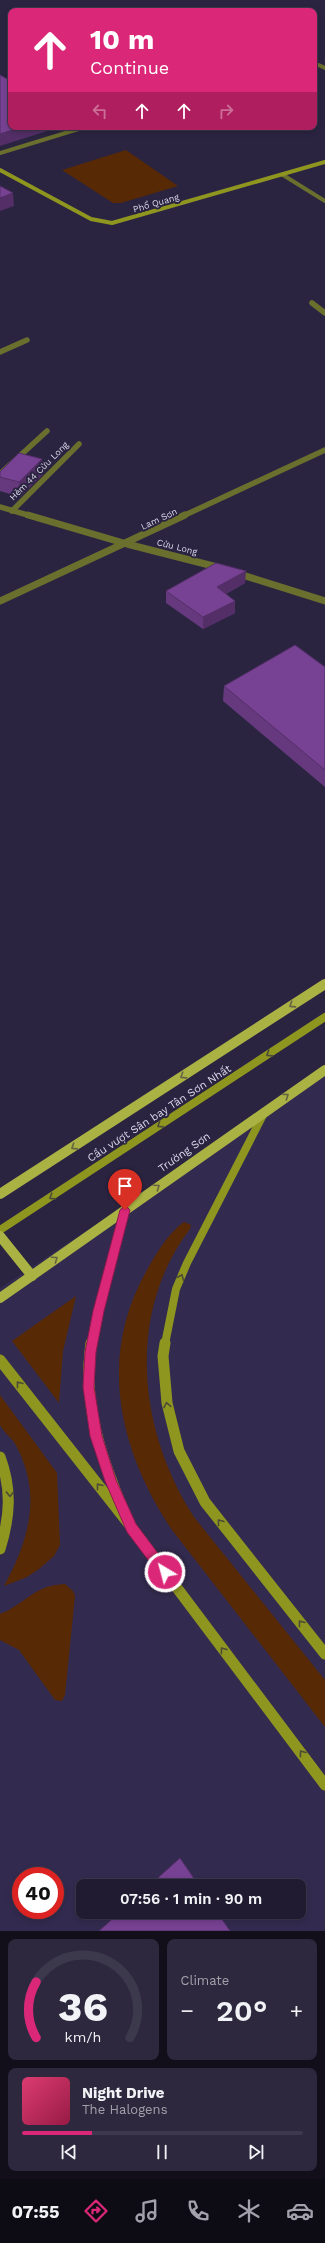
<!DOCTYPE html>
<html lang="en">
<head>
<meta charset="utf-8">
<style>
	:root { --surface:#201b31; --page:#2d283d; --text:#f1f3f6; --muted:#a2a1ab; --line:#3d394d; --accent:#db2777 }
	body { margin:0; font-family:"Work Sans",sans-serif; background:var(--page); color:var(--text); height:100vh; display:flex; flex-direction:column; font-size:15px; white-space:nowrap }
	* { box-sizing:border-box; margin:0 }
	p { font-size:13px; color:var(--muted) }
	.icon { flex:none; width:22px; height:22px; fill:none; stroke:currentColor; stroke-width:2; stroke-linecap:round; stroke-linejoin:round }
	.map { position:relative; height:1931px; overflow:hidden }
	.side { display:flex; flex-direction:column; gap:8px; padding:8px; background:#120f1b; flex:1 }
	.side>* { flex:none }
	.banner { position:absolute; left:8px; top:8px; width:309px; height:122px; border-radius:8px; box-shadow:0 2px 6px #0003,0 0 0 1px var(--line); background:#db2777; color:#fff; overflow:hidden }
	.speed { position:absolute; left:12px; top:1867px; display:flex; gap:8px; font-size:20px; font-weight:700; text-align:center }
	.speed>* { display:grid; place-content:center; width:52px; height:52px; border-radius:50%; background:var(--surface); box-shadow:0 2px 6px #0003,0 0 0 1px var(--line); line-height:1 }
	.speed .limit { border:6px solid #d22; background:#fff; color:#111 }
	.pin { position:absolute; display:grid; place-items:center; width:34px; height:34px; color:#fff; margin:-41px -17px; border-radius:50% 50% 50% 0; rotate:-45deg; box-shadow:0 0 4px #0007 }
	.pin .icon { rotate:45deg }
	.me { position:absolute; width:44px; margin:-22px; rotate:323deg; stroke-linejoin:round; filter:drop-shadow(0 0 3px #0008) }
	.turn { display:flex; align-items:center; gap:14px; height:84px; padding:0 16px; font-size:18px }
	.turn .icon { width:52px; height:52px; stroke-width:2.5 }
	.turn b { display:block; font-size:28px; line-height:34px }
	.lanes { display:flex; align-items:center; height:38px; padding:0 16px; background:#0003; justify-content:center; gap:20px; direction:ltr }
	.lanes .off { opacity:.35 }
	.big { font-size:30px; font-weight:600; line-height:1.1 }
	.side .widget { flex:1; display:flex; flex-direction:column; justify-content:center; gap:6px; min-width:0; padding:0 14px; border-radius:8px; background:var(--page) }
	.side .dial { align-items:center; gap:0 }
	.dial svg { height:104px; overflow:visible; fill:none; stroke:var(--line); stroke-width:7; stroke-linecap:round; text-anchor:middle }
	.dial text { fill:var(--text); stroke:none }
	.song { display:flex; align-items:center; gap:12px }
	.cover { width:48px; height:48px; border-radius:6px; background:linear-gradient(135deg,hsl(340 70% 55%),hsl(340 70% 35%)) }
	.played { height:4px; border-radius:2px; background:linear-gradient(90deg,var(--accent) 25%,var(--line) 25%) }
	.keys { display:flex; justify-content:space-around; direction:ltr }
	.heat { display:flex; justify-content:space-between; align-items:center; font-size:22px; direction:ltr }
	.side .tiles { flex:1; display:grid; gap:8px; grid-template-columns:1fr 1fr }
	.widget:last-child { grid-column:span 2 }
	.trip { position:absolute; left:76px; top:1879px; width:230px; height:40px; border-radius:8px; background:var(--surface); box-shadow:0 2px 6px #0003,0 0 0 1px var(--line); font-weight:600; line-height:40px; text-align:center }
	.tabs { display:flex; height:64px; justify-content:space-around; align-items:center; background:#0d0b14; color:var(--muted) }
	.tabs .icon { width:28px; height:28px }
	.tabs .current { color:var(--accent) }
	.tabs b { font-size:18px; color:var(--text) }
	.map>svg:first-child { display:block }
</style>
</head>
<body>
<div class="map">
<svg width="325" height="1931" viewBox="0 0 325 1931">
	<rect width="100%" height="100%" fill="#2a2441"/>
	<!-- built -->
	<path fill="#332b4f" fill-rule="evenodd" d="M 325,1073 L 325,1931 L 0,1931 L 0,1288 ZM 21,1876 L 55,1876 L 55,1910 L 21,1910 ZM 83,1886 L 299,1886 L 299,1912 L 83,1912 Z"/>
	<!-- green -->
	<g fill="#572905">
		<path d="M 126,150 L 178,186 L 121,203 L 113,203 L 62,170 Z"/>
		<path d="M 184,1222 L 191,1225 L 190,1229 C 125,1314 139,1432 194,1517 L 325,1680 L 325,1727 L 172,1530 C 119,1451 97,1357 147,1270 C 156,1254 168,1233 184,1222 Z"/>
		<path d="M 76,1296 L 63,1351 L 59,1403 L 12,1341 Z"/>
		<path d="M 0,1395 L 57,1473 L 60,1545 L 54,1556 L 39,1569 L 27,1577 L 4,1586 C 25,1548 40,1505 23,1461 C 21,1455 17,1447 14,1442 C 10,1437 3,1431 0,1425 C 0,1418 0,1403 0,1395 Z"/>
		<path d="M 65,1584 L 73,1591 L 75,1596 L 65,1695 L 62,1701 L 55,1700 L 19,1650 L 0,1640 L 0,1614 C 26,1604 33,1585 65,1584 Z"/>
	</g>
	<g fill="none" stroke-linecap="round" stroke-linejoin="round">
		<!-- street-far2 -->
		<g stroke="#6a6f2e" stroke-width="4">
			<path d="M 314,63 L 325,68"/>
			<path d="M 0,153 L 85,127"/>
			<path d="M 283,175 L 325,201"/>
		</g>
		<!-- street-far1 -->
		<g stroke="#6a6f2e" stroke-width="5.5">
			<path d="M 312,303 L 325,313"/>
			<path d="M 0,352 L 27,340"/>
			<path d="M 0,474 L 47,431"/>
			<path d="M 0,507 L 31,516"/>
			<path d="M 12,511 L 79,444"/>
			<path d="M 183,516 L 325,450"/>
		</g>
		<!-- street -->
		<g stroke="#6a6f2e" stroke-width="7">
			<path d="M 28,515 L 127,544 L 221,568"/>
			<path d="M 236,573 L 325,601"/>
			<path d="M 0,601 L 185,515"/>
		</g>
		<!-- secondary-far2 -->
		<path stroke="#8f9620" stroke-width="4" d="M 0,170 L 91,219 L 112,223 L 325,162"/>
		<!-- secondary-far1 -->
		<g stroke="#8f9620" stroke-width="8">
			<path d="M 0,1230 L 325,1017"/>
			<path d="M 91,1344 L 101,1298 L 125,1209"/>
			<path d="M 165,1344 L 176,1289 L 187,1263 L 263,1115"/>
		</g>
		<!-- secondary -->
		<g stroke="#8f9620" stroke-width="11">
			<path d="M 91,1343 C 82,1404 102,1461 126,1516"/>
			<path d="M 165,1343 L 163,1356 L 167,1403 L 179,1451 L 205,1502 L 325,1654"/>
			<path d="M 0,1360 L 132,1528 L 325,1785"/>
			<path d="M 0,1457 C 12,1489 10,1517 0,1549"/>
		</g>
		<!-- primary -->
		<g stroke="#abb244" stroke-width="10">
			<path d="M 0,1194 L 325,984"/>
			<path d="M 0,1236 L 32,1276"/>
			<path d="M 0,1298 L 325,1070"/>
		</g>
	</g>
	<!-- wall -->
	<g fill="#66397e">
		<path d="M 0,472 L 43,474 L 20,497 L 0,491 Z"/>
		<path d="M 245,583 L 226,594 L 235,613 L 203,629 L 166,603 L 166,591 Z"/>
		<path d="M 325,667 L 325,787 L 223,701 L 224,686 Z"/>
	</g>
	<!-- shaded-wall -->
	<g fill="#532e67">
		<path d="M 22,127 L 60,127 L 0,146 L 0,134 Z"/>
		<path d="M 13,193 L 14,206 L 0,211 L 0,198 Z"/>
		<path d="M 42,459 L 43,474 L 20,497 L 19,482 Z"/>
		<path d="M 246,571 L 245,583 L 217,599 L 217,587 Z"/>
		<path d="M 235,601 L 235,613 L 203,629 L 203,617 Z"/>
	</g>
	<!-- building -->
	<g fill="#774293" stroke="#532e67">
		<path d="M 0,75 L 11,81 L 11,127 L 22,127 L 0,134 Z"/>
		<path d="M 0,186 L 13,193 L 0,198 Z"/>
		<path d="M 19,453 L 42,459 L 19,482 L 0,477 L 0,472 Z"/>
		<path d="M 216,563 L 246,571 L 217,587 L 235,601 L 203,617 L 166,591 Z"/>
		<path d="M 295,645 L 325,667 L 325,770 L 224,686 Z"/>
		<path d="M 180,1858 L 199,1886 L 149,1886 Z"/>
		<path d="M 120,1912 L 217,1912 L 230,1931 L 99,1931 Z"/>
	</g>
	<!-- one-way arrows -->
	<defs><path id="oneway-chevron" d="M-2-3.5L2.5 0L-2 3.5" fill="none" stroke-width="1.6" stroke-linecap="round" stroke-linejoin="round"/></defs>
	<g stroke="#646442">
		<use href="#oneway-chevron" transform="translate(292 1005) rotate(147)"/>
		<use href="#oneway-chevron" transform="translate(183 1076) rotate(147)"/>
		<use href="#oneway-chevron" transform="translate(286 1096) rotate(-34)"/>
		<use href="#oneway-chevron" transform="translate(74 1147) rotate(147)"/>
		<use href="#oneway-chevron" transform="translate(157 1187) rotate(-35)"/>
		<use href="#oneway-chevron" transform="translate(55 1259) rotate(-35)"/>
	</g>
	<g stroke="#4d4c35">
		<use href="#oneway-chevron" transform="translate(269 1054) rotate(147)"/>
		<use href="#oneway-chevron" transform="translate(160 1125) rotate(147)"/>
		<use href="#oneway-chevron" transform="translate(52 1197) rotate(147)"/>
		<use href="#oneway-chevron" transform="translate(181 1277) rotate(-67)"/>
		<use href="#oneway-chevron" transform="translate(19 1384) rotate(-128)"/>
		<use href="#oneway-chevron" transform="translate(167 1405) rotate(-101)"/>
		<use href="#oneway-chevron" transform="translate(99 1486) rotate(-128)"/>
		<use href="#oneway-chevron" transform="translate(10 1494) rotate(88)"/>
		<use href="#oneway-chevron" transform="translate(220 1522) rotate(-128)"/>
		<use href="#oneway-chevron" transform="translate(301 1623) rotate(-128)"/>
		<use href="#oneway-chevron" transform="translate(223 1650) rotate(-127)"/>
		<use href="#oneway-chevron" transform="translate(302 1753) rotate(-127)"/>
	</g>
	<!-- route -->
	<path fill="#db2777" stroke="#8e194d" d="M 125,1205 L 130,1210 L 104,1311 L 96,1352 L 94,1387 L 102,1436 L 116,1480 L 136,1524 L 169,1568 L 171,1572 L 169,1577 L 165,1579 L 161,1577 L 127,1532 L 105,1481 L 90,1436 L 83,1387 L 85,1352 L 93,1311 L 120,1210 Z"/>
	<g text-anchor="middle" stroke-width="4" stroke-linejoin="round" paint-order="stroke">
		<!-- far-street labels -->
		<g font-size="9" fill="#dcd9ec" stroke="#2a2441">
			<text transform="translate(156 203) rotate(-16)" y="3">Phổ Quang</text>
			<text transform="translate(39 471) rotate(-45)" y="3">Hẻm 44 Cửu Long</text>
			<text transform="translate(159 519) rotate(-25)" y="3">Lam Sơn</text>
			<text transform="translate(177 547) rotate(14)" y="3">Cửu Long</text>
		</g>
		<!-- street labels -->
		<g font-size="11" fill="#dcd9ec" stroke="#2a2441">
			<text transform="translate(159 1113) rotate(-33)" y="4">Cầu vượt Sân bay Tân Sơn Nhất</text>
			<text transform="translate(184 1152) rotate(-35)" y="4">Trường Sơn</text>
		</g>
	</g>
</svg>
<div class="speed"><div class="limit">40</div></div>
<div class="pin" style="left:125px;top:1210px;background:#d93025"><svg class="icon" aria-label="arrive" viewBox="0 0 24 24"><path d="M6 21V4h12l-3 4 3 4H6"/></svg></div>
<svg class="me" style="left:165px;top:1572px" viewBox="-20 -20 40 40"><circle r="17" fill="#db2777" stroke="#fff" stroke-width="3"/><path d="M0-11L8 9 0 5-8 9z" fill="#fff"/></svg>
<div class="trip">07:56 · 1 min · 90 m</div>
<div class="banner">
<div class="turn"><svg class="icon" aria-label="ahead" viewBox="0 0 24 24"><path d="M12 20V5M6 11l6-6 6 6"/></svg><div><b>10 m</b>Continue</div></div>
<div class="lanes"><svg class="icon off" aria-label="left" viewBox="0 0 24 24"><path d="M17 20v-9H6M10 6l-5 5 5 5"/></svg><svg class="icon" aria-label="ahead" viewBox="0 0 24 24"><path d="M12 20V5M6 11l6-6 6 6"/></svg><svg class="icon" aria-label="ahead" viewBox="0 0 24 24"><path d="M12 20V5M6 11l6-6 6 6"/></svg><svg class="icon off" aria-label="right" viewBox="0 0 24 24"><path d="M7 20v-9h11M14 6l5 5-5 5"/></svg></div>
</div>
</div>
<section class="side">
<div class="tiles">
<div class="widget dial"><svg viewBox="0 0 100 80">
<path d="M14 69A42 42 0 1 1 86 69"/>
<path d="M14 69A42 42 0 0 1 14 26" stroke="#db2777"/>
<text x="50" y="56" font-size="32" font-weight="700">36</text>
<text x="50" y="72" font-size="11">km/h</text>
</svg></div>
<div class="widget"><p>Climate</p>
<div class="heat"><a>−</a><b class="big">20°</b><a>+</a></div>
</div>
<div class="widget">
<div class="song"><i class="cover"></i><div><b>Night Drive</b><p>The Halogens</p></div></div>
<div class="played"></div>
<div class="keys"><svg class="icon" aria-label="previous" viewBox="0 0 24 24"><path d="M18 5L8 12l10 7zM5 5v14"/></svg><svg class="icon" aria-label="pause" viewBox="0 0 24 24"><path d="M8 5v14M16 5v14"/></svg><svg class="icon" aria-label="next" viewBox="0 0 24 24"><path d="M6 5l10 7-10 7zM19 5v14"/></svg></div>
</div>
</div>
</section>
<nav class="tabs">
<b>07:55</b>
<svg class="icon current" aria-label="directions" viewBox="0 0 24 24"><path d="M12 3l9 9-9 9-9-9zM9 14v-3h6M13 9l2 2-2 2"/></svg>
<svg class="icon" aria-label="music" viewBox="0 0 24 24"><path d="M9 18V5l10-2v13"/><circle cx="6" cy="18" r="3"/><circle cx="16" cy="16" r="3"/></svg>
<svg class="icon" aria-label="phone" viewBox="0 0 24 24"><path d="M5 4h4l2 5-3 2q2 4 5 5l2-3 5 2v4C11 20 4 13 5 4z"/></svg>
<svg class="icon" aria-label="climate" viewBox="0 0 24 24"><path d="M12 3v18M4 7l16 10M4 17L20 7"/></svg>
<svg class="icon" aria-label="car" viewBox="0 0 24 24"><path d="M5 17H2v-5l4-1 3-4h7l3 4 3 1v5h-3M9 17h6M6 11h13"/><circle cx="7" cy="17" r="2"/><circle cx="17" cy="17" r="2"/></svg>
</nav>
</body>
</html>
